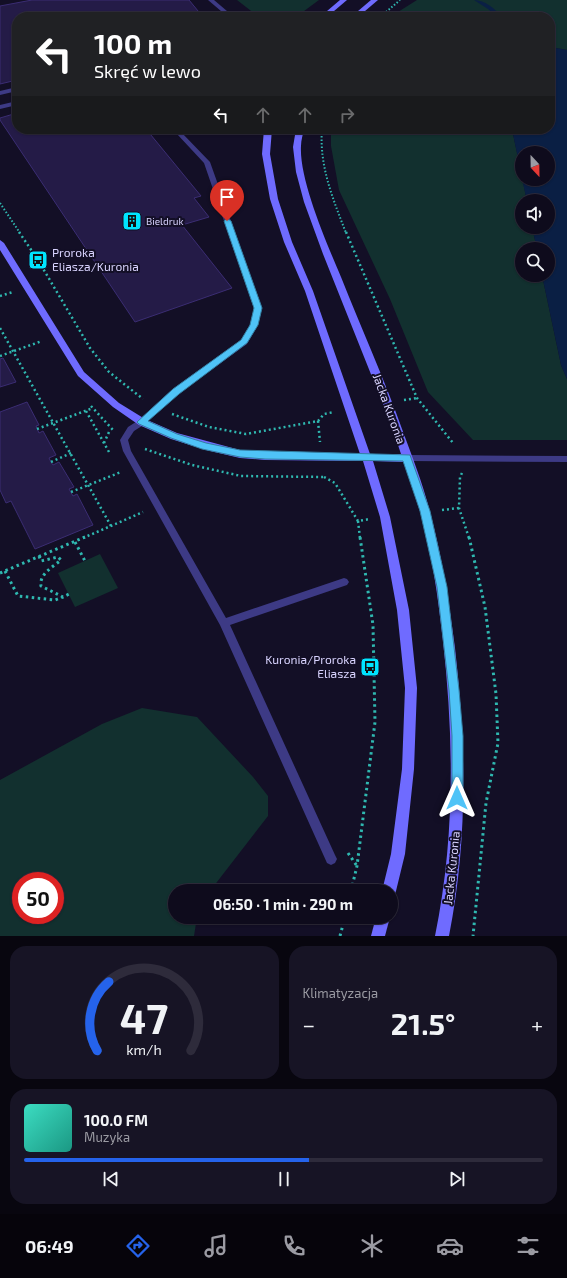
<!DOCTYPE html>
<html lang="pl">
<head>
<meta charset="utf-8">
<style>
	:root { --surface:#0e0b1c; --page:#171425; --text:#f1f3f6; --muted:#9b9ba3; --line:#2e2b3b; --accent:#2563eb }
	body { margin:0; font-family:"Exo 2",sans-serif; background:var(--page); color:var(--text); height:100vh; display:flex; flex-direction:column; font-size:15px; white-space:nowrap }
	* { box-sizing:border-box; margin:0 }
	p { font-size:13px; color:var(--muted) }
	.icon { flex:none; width:22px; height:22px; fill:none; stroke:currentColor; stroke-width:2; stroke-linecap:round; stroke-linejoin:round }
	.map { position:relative; height:936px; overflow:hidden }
	.sheet { display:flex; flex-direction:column; gap:10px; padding:10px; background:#08060f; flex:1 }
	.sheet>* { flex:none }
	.top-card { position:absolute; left:12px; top:12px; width:543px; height:122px; border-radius:16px; box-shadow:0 1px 3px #0004,0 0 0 1px var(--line); background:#202124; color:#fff; overflow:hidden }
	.needle { width:26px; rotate:158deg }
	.buttons { position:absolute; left:515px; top:146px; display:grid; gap:8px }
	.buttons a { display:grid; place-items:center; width:40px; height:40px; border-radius:50%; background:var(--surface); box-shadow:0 1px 3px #0004,0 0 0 1px var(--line); font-size:20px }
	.speed { position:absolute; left:12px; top:872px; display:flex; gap:8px; font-size:20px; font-weight:700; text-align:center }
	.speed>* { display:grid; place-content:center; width:52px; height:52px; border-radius:50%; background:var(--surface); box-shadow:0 1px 3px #0004,0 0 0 1px var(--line); line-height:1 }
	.speed .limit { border:6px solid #d22; background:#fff; color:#111 }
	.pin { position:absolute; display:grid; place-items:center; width:34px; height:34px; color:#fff; margin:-41px -17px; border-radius:50% 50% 50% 0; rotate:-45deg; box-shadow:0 0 4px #0007 }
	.pin .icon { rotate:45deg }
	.me { position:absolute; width:44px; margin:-22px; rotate:0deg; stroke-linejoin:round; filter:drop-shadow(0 0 3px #0008) }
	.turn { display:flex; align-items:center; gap:14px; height:84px; padding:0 16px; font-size:18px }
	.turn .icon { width:52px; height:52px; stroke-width:2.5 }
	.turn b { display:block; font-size:28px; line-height:34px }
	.lanes { display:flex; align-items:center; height:38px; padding:0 16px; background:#0003; justify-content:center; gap:20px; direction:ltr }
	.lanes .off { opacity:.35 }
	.big { font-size:30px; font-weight:700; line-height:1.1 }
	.sheet .tile { flex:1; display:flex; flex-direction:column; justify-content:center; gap:6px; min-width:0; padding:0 14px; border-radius:16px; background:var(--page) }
	.sheet .dial { align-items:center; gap:0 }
	.dial svg { height:104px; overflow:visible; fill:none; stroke:var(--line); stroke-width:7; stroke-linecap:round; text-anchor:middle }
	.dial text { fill:var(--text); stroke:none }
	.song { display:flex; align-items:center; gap:12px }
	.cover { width:48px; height:48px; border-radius:6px; background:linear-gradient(135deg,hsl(170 70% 55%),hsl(170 70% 35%)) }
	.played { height:4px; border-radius:2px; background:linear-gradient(90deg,var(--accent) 55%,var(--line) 55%) }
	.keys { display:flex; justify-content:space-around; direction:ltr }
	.heat { display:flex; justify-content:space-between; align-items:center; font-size:22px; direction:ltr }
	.sheet .tiles { flex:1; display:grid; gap:10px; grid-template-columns:1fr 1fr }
	.tile:last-child { grid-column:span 2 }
	.trip { position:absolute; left:168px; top:884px; width:230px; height:40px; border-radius:20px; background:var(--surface); box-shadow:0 1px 3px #0004,0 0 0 1px var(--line); font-weight:700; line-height:40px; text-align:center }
	.tab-bar { display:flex; height:64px; justify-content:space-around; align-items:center; background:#06040b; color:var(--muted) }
	.tab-bar .icon { width:28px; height:28px }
	.tab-bar .selected { color:var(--accent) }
	.tab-bar b { font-size:18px; color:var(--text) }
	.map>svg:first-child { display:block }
</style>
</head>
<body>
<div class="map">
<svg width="567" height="936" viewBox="0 0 567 936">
	<rect width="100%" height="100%" fill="#130f26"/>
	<!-- green -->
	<g fill="#12302f" fill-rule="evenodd">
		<path d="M 237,0 L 319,0 L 296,17 L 259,17 Z"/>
		<path d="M 417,0 L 567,0 L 567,50 L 550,47 L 550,17 L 390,17 Z"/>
		<path d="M 331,129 L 512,129 L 527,201 L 522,201 L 522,227 L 532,227 L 537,249 L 522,249 L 522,275 L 542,275 L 561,365 L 567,379 L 567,440 L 473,440 L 428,392 L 390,299 L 339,190 L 331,146 Z"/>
		<path d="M 100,554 L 118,588 L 75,607 L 58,573 Z"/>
		<path d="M 142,708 L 197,717 L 253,777 L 268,796 L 268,816 L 210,891 L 175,891 L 175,917 L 197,917 L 194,936 L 0,936 L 0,780 L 102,724 ZM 21,881 L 55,881 L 55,915 L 21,915 Z"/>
	</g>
	<!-- water -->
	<path fill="#0a1f44" d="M 550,47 L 567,50 L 567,379 L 561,365 L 542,275 L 548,275 L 548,249 L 537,249 L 532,227 L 548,227 L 548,201 L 527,201 L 522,179 L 548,179 L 548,153 L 522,153 L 522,178 L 512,129 L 550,129 Z"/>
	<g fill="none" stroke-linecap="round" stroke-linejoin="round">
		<!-- stream -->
		<path fill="#0a1f44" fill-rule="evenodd" d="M 474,0 C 485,0 495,9 502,17 L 497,17 L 488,9 Z"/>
	</g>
	<!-- building -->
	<g fill="#241b47" stroke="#3b2d73">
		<path d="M 32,0 L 189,0 L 203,17 L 17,17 L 17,80 L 0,84 L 0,6 Z"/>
		<path d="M 17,113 L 17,129 L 146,129 L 201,196 L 194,198 L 209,217 L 182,225 L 232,288 L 135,322 L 0,120 L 0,118 Z"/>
		<path d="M 3,358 L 16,382 L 0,387 L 0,359 Z"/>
		<path d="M 27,402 L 39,425 L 36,426 L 39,433 L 43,431 L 56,455 L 49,458 L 51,462 L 53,465 L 59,462 L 74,487 L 69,489 L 73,496 L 77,494 L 93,525 L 35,549 L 11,501 L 6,503 L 0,490 L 0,412 Z"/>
	</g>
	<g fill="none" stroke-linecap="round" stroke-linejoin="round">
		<!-- path-far2 -->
		<g stroke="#2fb8b0" stroke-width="2" stroke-dasharray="1.5 2" stroke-linecap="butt">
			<path d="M 386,12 L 400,0"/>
			<path d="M 322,129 C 319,166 333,199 346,233"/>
			<path d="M 0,203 L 20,233"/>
		</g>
		<!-- path-far1 -->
		<g stroke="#2fb8b0" stroke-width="2.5" stroke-dasharray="2 3" stroke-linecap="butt">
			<path d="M 19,232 L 38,260 L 90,348 L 109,372 L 143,399"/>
			<path d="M 346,232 L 417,398 L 453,443"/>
			<path d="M 0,296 L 13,292"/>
			<path d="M 0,328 L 111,526"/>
			<path d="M 0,356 L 42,341"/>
			<path d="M 404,400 L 417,398"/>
			<path d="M 91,406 L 113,430"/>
			<path d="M 86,411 L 109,452"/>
			<path d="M 172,414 L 209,427 L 246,434 L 318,421 L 324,414 L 334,412"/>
			<path d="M 318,421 L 320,442"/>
			<path d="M 37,429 L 93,408"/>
			<path d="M 104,443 L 109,432"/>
			<path d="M 145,449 L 192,465 L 241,476 L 324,477"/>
			<path d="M 51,462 L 71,453"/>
			<path d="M 462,473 L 460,477 L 459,508 L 469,538"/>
			<path d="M 324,477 L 335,483 L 358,521 L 370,519"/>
			<path d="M 71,492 L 121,472"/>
			<path d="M 442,510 L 459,508"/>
			<path d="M 358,521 L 360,538"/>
			<path d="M 83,538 L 143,512"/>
		</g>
		<!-- path -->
		<g stroke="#2fb8b0" stroke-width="3" stroke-dasharray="2.5 3.5" stroke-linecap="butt">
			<path d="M 469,537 L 485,607 L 496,694 L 498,743 L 486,803 L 473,936"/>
			<path d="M 75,542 L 85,561"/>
			<path d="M 39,556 L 41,561 L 58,557 L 61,560 C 53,567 39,574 41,586 L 63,597 L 69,594"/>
			<path d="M 5,571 L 18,596 L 55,600 L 63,597"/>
			<path d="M 0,573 L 85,537"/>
			<path d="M 348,853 L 357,866"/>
			<path d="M 351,891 L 357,866 L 375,722 L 373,625 L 360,537"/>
			<path d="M 340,936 L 345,917"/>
		</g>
		<!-- lane -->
		<g fill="#3d3a85" fill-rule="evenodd">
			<path d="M 208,0 L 214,0 L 234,17 L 228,17 Z"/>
			<path d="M 17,87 L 17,91 L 0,95 L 0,91 Z"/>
			<path d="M 17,101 L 17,105 L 0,109 L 0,105 Z"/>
			<path d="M 178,129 L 184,129 L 182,133 L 210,162 L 262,308 L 258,325 L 247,344 L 179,393 L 145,424 L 134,431 L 128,440 L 131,451 L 226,618 L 344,578 L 347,579 L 349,582 L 347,585 L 230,625 L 335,855 L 337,859 L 335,863 L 331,865 L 327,863 L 220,625 L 123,451 L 120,440 L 128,427 L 139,420 L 173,389 L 241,340 L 250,325 L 254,308 L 204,163 L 177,134 L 176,133 Z"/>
			<path d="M 407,455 L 567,456 L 567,462 L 407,461 L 403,458 Z"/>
		</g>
		<!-- secondary -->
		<g fill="#6f6bff" fill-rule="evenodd">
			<path d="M 340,0 L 347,0 L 327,17 L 320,17 Z"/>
			<path d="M 371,0 L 378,0 L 358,17 L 351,17 Z"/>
			<path d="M 264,129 L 272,129 L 270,154 L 278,199 L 292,242 L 313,291 L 370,454 L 401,454 L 392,427 L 323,254 L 304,202 L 296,172 L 293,147 L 296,129 L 304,129 C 303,134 301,140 301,146 C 299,180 327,244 341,277 C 361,328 384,378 402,429 C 412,456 423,484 430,512 C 442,557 449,602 455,648 C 466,744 468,841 449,936 L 435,936 C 455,839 454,740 443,641 C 438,597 432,553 420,511 C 415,494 409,478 404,462 L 373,461 L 390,517 L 409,610 L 417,688 L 414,769 L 405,854 L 396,891 L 394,896 L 391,897 L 391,891 L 382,891 L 391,854 L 402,769 L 405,688 L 397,610 L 380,517 L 363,461 L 265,460 L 240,458 L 206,450 L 171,439 L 139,425 L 113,407 L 78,376 L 0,250 L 0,240 L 4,243 L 84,372 L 119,403 L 145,419 L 177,433 L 240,450 L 265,452 L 360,454 L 305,291 L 284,242 L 270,199 L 262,154 Z"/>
			<path d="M 376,917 L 390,917 L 385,936 L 371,936 Z"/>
		</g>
	</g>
	<!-- route -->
	<path fill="#4fc3f7" stroke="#337fa1" d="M 227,218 L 231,221 L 262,308 L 258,325 L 247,343 L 179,394 L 148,421 L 177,434 L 206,443 L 240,450 L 410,455 L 430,511 L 447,587 L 459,690 L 463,736 L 463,798 L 461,802 L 457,804 L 453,802 L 452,798 L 452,736 L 449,690 L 437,587 L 420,511 L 403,461 L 265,459 L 240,457 L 202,449 L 171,438 L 139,424 L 137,422 L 173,389 L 241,340 L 250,325 L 254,308 L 224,221 Z"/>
	<!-- icons -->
	<defs>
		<g id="building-square" transform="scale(1)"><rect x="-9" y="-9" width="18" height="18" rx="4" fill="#00e5ff" stroke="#130f26"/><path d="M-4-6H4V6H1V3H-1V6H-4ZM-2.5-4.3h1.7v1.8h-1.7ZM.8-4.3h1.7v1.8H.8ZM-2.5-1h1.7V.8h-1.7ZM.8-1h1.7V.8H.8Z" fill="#111"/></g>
		<g id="bus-square" transform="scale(1)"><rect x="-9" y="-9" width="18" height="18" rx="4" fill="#00e5ff" stroke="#130f26"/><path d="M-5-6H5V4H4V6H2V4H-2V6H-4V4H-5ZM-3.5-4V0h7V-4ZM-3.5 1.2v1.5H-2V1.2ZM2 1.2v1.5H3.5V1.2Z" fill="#111"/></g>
	</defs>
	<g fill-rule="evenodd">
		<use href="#building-square" x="132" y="221"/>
		<use href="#bus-square" x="38" y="260"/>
		<use href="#bus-square" x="370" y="667"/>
	</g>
	<g text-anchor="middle" stroke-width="4" stroke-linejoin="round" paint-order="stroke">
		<!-- far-poi labels -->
		<g font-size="10" fill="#d9d4ff" stroke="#130f26" text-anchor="start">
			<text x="146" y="225">Bieldruk</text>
		</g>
		<!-- poi labels -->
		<g font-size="12" fill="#d9d4ff" stroke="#130f26" text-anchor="start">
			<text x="52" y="257">Proroka<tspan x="52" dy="14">Eliasza/Kuronia</tspan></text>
			<text x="356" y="664" text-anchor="end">Kuronia/Proroka<tspan x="356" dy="14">Eliasza</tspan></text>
		</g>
		<!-- street labels -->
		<g font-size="12" fill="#d9d4ff" stroke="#130f26">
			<text transform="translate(389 409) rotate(70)" y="4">Jacka Kuronia</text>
			<text transform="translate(452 868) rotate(-84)" y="4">Jacka Kuronia</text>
		</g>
	</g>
</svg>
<div class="buttons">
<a><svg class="needle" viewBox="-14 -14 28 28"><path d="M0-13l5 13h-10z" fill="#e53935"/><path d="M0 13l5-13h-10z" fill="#9b9ba3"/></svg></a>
<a><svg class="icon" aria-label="sound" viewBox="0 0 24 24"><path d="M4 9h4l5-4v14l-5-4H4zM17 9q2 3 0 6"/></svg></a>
<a><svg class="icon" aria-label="search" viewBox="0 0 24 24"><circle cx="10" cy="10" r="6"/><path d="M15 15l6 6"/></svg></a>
</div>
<div class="speed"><div class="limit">50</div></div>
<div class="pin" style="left:227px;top:221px;background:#d93025"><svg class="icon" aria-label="arrive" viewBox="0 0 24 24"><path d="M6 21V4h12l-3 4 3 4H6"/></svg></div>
<svg class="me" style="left:457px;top:798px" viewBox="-20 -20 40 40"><path d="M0-17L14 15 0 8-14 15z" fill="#4fc3f7" stroke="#fff" stroke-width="4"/></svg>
<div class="trip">06:50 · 1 min · 290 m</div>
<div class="top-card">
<div class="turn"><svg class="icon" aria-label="left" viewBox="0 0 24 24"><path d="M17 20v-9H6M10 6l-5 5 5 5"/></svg><div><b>100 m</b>Skręć w lewo</div></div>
<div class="lanes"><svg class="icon" aria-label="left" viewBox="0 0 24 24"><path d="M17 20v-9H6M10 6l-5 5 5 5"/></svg><svg class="icon off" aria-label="ahead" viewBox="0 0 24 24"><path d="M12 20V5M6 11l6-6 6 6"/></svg><svg class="icon off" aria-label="ahead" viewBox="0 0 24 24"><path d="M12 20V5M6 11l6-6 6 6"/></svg><svg class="icon off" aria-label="right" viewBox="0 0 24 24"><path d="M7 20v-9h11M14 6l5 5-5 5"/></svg></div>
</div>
</div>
<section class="sheet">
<div class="tiles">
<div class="tile dial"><svg viewBox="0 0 100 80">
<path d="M14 69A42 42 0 1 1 86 69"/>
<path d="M14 69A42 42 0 0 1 23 16" stroke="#2563eb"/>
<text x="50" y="56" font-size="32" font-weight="700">47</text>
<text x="50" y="72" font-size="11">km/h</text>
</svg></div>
<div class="tile"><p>Klimatyzacja</p>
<div class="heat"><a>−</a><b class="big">21.5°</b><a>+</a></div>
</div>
<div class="tile">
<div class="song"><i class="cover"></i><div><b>100.0 FM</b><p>Muzyka</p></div></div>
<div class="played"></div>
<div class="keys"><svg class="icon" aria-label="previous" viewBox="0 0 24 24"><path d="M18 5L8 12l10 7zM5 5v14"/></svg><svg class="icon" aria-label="pause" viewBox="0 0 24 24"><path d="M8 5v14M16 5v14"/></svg><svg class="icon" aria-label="next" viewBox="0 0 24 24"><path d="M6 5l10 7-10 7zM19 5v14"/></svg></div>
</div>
</div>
</section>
<nav class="tab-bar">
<b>06:49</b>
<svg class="icon selected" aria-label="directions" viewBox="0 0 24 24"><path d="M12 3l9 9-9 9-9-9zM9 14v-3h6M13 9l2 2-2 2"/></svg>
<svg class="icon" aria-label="music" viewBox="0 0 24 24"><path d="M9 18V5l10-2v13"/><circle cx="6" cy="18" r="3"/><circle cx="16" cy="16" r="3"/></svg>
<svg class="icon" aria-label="phone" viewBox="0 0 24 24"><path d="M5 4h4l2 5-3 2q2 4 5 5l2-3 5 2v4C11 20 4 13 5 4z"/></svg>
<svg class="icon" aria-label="climate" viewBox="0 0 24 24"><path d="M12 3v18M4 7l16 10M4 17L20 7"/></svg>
<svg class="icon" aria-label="car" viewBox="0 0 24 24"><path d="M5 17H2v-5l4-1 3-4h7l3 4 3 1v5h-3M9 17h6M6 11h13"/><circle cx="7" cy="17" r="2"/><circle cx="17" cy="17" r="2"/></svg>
<svg class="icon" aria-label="filters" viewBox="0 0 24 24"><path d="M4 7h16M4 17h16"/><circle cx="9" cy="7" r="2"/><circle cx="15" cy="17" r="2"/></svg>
</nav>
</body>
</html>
